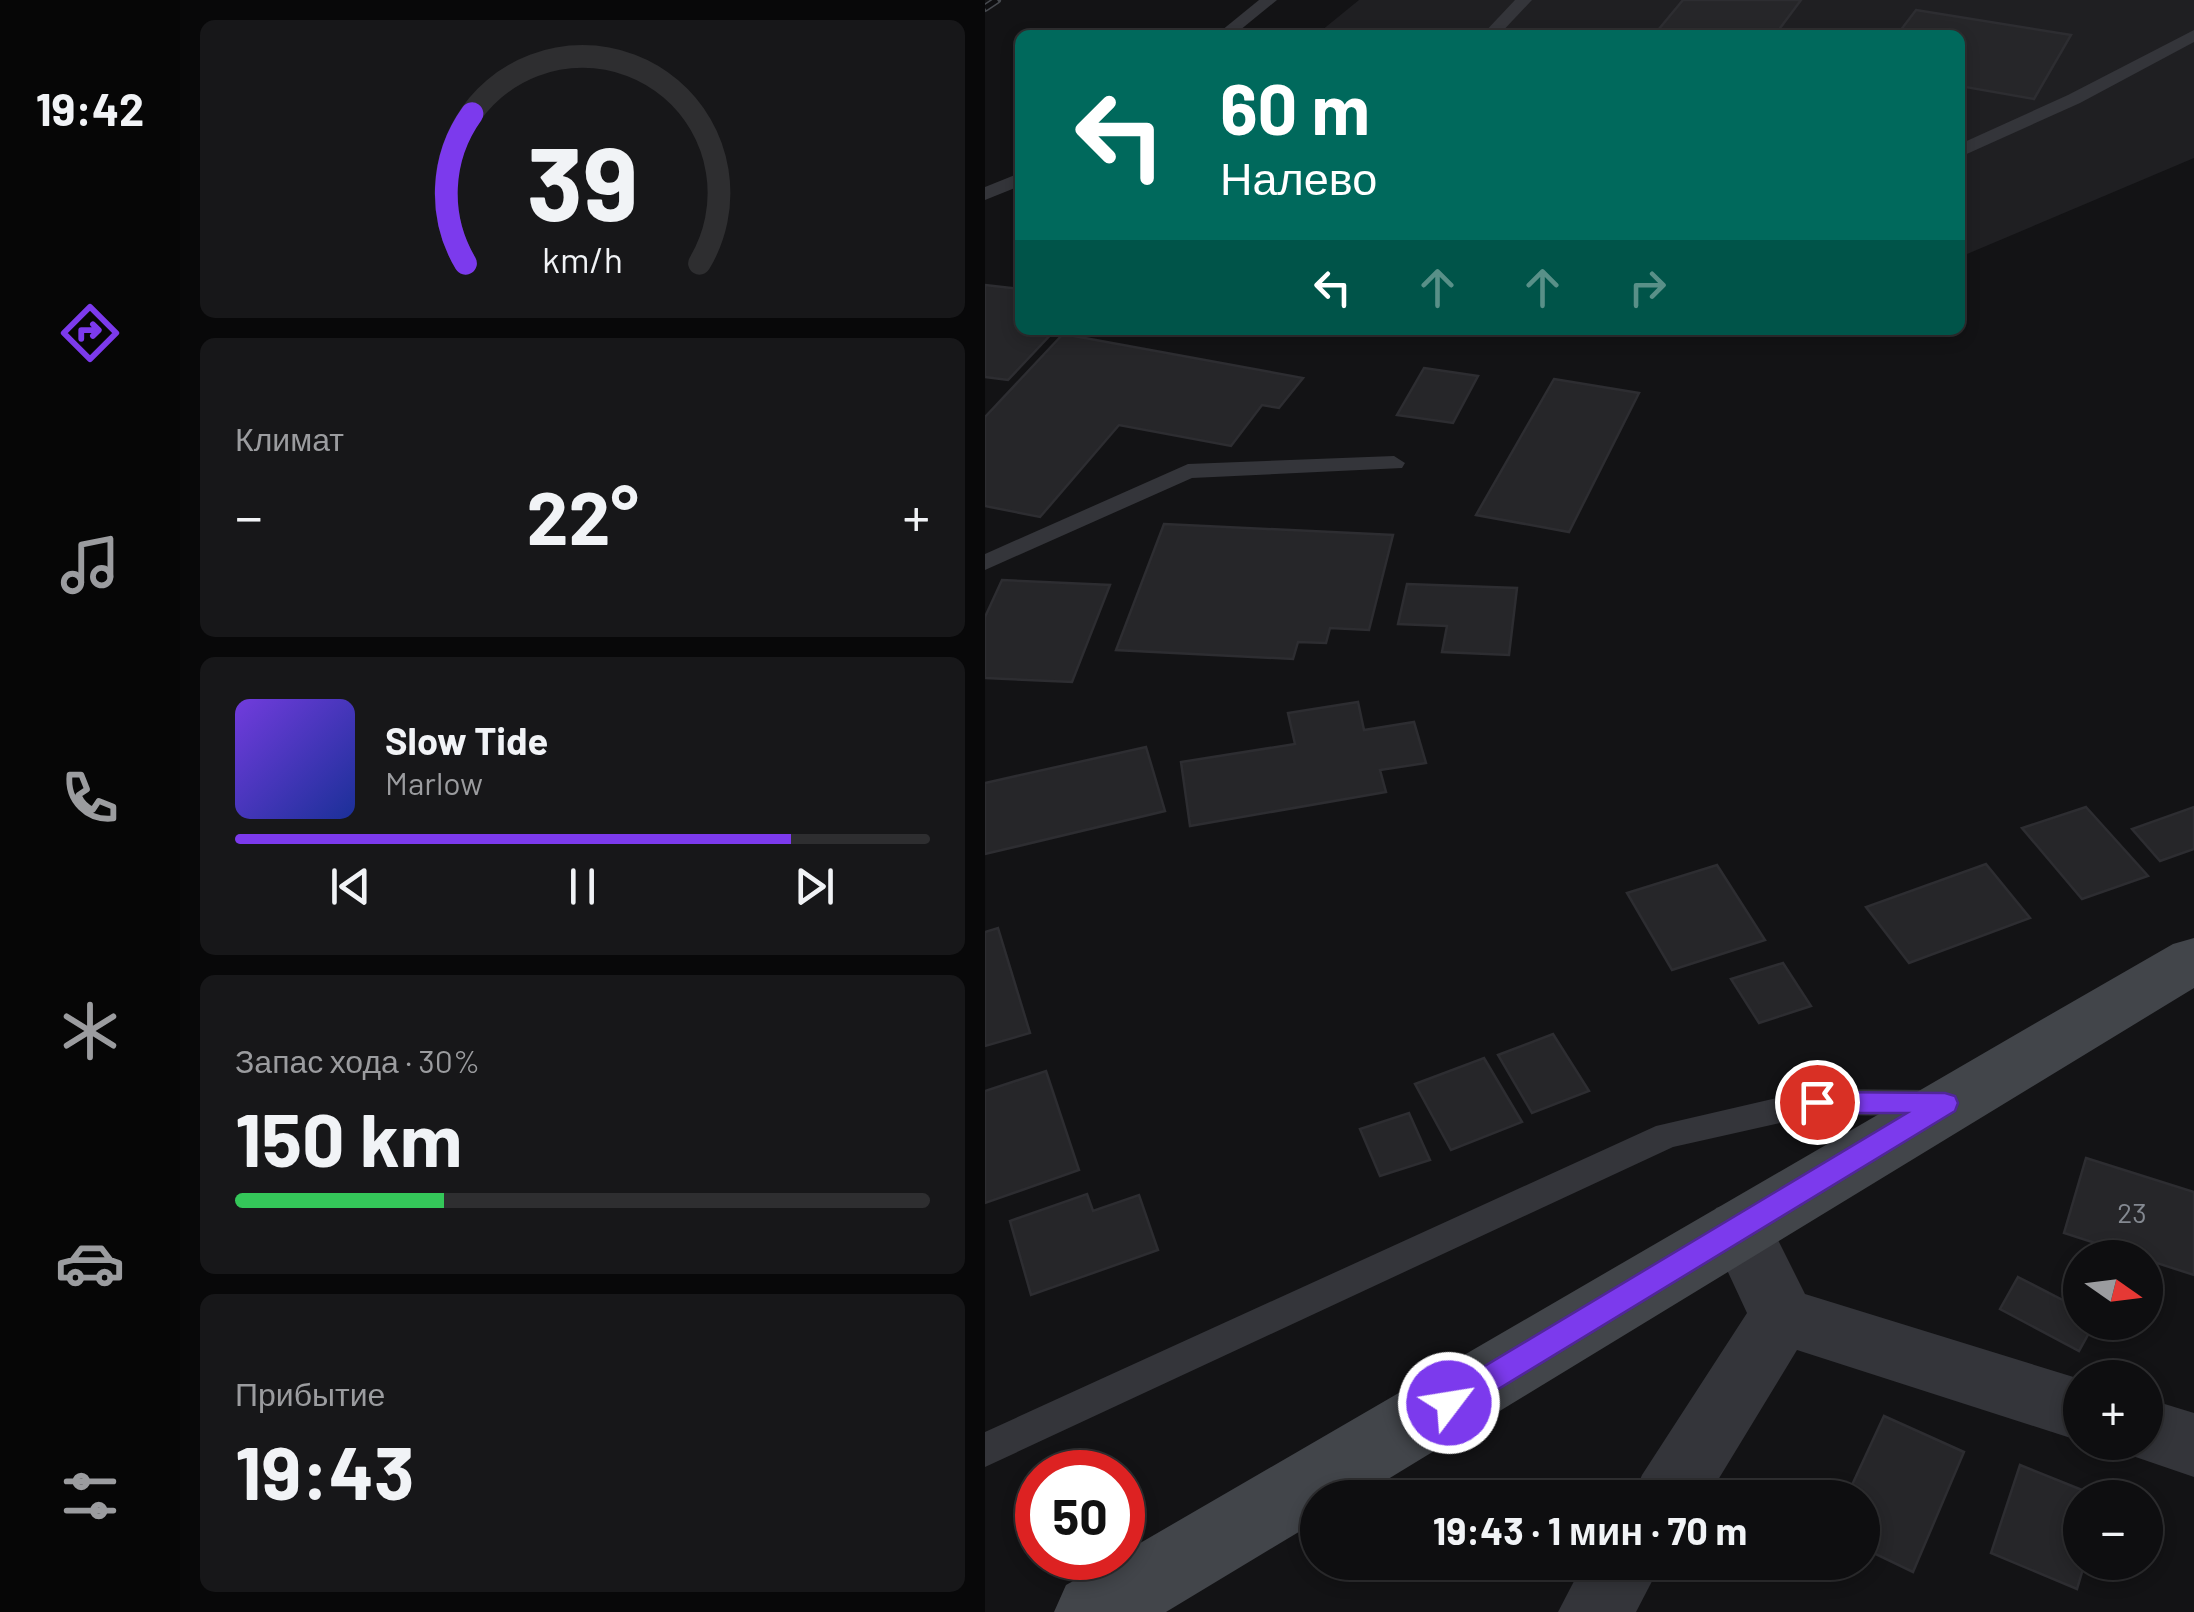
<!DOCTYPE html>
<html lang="ru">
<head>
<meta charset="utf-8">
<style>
	:root { --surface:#0e0e10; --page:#171719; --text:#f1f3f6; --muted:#9b9c9f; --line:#2e2e30; --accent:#7c3aed }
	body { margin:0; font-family:Barlow,sans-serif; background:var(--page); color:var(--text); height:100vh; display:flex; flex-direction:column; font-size:38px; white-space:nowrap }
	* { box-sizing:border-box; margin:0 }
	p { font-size:32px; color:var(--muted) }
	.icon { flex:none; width:55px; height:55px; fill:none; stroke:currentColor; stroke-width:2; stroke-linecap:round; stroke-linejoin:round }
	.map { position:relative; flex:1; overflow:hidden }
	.sheet { display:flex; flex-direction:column; gap:20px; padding:20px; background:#080809; width:805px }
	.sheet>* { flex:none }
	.hud { position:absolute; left:30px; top:30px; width:950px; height:305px; border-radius:15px; box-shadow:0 5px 15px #0003,0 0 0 2px var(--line); background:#00695c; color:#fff; overflow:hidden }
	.needle { width:65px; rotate:104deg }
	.tools { position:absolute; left:1078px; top:1240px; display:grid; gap:20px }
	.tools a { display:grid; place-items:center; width:100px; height:100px; border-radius:50%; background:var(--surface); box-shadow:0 5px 15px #0003,0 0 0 2px var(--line); font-size:50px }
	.speed { position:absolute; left:30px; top:1450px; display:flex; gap:20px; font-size:50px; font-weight:700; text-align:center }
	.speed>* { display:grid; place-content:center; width:130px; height:130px; border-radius:50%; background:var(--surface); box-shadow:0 5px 15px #0003,0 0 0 2px var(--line); line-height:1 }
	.speed .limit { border:15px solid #d22; background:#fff; color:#111 }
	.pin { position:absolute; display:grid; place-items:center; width:85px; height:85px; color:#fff; margin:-42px; border:5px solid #fff; border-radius:50%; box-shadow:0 2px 10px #0007 }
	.me { position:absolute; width:110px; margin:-55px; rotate:59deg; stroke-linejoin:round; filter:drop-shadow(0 0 8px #0008) }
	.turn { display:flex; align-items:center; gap:35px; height:210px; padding:0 40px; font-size:45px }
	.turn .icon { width:130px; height:130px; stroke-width:2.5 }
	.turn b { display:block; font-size:70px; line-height:85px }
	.lanes { display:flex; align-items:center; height:95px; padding:0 40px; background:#0003; justify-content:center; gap:50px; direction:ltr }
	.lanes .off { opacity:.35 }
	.big { font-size:75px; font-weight:700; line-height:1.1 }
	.sheet .tile { flex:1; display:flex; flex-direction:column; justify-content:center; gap:15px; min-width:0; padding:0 35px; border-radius:15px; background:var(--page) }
	.sheet .dial { align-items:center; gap:0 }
	.dial svg { height:260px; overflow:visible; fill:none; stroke:var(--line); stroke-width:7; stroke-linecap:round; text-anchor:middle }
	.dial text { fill:var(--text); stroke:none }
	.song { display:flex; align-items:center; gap:30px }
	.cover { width:120px; height:120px; border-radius:15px; background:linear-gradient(135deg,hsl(260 70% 55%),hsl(230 70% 35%)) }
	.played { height:10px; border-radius:5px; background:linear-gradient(90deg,var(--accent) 80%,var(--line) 80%) }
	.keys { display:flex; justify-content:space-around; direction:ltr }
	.heat { display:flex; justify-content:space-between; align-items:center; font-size:55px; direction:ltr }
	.charge { height:15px; border-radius:8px; background:linear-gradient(90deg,#34c759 30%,var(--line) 0) }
	.trip { position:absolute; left:315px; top:1480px; width:580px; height:100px; border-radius:50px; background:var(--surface); box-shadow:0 5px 15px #0003,0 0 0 2px var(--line); font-weight:700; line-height:100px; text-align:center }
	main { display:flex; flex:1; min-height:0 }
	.tab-bar { display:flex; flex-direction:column; width:180px; justify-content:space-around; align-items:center; background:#060606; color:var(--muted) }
	.tab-bar .icon { width:70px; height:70px }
	.tab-bar .active { color:var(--accent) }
	.tab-bar b { font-size:45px; color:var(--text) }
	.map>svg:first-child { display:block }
</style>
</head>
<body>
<main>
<nav class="tab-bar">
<b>19:42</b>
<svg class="icon active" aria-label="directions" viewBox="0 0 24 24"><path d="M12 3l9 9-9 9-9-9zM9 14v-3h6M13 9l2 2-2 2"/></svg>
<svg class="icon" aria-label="music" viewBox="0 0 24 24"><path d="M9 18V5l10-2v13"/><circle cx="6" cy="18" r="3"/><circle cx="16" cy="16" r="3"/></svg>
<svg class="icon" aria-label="phone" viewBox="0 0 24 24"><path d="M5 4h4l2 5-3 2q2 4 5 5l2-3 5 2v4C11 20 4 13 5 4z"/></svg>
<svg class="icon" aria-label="climate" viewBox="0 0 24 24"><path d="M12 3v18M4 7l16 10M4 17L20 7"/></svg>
<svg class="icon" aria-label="car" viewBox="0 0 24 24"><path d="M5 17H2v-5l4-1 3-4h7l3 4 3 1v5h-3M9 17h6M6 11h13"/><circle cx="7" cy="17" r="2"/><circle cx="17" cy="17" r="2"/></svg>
<svg class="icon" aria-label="filters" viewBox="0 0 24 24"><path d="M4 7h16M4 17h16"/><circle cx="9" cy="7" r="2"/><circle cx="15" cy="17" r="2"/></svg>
</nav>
<section class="sheet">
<div class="tile dial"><svg viewBox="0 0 100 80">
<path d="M14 69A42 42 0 1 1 86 69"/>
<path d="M14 69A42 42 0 0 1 16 23" stroke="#7c3aed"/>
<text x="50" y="56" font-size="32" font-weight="700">39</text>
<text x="50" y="72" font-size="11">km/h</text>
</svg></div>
<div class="tile"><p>Климат</p>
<div class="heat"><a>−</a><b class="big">22°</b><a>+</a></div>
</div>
<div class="tile">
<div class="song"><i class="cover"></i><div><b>Slow Tide</b><p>Marlow</p></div></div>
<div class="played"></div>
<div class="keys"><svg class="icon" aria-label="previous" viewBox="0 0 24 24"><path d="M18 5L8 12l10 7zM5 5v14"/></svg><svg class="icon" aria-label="pause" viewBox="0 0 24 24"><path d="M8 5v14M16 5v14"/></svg><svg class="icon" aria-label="next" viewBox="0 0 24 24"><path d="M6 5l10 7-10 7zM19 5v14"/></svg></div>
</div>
<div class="tile"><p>Запас хода · 30%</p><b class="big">150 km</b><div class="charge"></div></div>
<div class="tile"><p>Прибытие</p><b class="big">19:43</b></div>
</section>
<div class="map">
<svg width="1209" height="1612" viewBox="0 0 1209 1612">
	<rect width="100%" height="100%" fill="#131315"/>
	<!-- built -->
	<path fill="#1f1f22" d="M 374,0 L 1209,0 L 1209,158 L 975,257 L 975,35 L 331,35 Z"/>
	<!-- building -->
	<g fill="#262629" stroke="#2d2d31" stroke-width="2.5">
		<path d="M 698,0 L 816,0 L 790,35 L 669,35 Z"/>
		<path d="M 931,10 L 1086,35 L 1049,99 L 981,87 L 975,96 L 975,35 L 912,35 Z"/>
		<path d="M 0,285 L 35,289 L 35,330 L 70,330 L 23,380 L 0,377 Z"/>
		<path d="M 78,334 L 318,378 L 294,408 L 277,405 L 246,446 L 134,425 L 55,517 L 0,506 L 0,417 Z"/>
		<path d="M 439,368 L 493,376 L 468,423 L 412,415 Z"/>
		<path d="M 569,379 L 654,393 L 584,532 L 491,515 Z"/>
		<path d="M 179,524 L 408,535 L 384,630 L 345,628 L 341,643 L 313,642 L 308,659 L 131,650 Z"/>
		<path d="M 17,580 L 125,585 L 87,682 L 0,678 L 0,617 Z"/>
		<path d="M 422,584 L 532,588 L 524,655 L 457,652 L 462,626 L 413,624 Z"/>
		<path d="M 373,702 L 379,730 L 429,722 L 441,763 L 395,770 L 401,792 L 205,826 L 196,762 L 310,744 L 303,713 Z"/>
		<path d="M 161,747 L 180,811 L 0,854 L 0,783 Z"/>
		<path d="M 1101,807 L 1163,876 L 1097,899 L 1037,828 Z"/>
		<path d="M 1209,807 L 1209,849 L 1175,861 L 1147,829 Z"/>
		<path d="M 1001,864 L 1045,918 L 924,963 L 881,907 Z"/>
		<path d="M 732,865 L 780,940 L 687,970 L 642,893 Z"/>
		<path d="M 13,928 L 45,1033 L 0,1046 L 0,932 Z"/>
		<path d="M 798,963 L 826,1006 L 774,1023 L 746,979 Z"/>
		<path d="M 568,1034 L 604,1091 L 547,1113 L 513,1055 Z"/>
		<path d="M 499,1058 L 537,1122 L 466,1150 L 430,1084 Z"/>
		<path d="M 61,1071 L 94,1170 L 0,1203 L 0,1091 Z"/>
		<path d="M 424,1113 L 445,1160 L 395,1176 L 375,1129 Z"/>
		<path d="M 1101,1158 L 1209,1192 L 1209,1275 L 1079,1233 Z"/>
		<path d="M 102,1194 L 108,1211 L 154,1195 L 173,1250 L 46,1295 L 25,1221 Z"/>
		<path d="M 1033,1277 L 1095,1309 L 1095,1322 L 1110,1322 L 1094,1351 L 1015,1309 Z"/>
		<path d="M 899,1416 L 979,1452 L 928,1572 L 878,1548 L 878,1498 L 861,1498 Z"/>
		<path d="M 1035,1465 L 1117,1498 L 1095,1498 L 1095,1562 L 1100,1562 L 1092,1589 L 1006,1553 Z"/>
	</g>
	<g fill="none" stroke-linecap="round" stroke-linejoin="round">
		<!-- service -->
		<g fill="#34353a" fill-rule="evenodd">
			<path d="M 274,0 L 292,0 L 249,35 L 231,35 Z"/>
			<path d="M 530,0 L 547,0 L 514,35 L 497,35 Z"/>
			<path d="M 1209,30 L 1209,42 L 1095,103 L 975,157 L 975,144 L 1083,95 Z"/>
			<path d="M 35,173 L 35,186 L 0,200 L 0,187 Z"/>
			<path d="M 409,456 L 420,463 L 417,468 L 207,478 L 0,570 L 0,554 L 203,464 Z"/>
			<path d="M 831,1089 L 951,1090 L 962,1094 L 967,1103 L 962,1112 L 951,1116 L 831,1115 L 688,1147 L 0,1467 L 0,1432 L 671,1126 Z"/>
		</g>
		<!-- minor -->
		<g fill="#34353a" fill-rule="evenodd">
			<path d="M 754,1200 L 777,1208 L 820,1294 L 1095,1379 L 1095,1441 L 812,1350 L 722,1498 L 647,1498 L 657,1475 L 762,1313 L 722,1227 L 731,1208 Z"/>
			<path d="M 1160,1398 L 1209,1413 L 1209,1477 L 1136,1452 L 1131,1442 L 1160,1442 Z"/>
			<path d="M 599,1562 L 677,1562 L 651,1612 L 573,1612 Z"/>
		</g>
		<!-- secondary -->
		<path fill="#42454a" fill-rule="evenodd" d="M 1209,938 L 1209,988 L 372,1498 L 332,1498 L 332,1521 L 181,1612 L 69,1612 L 81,1585 L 130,1558 L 138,1558 L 138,1553 L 1049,1024 L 1188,944 Z"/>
		<!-- rail casing -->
		<g stroke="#474a4f" stroke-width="8">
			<path id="rail" d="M 0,8 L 12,0"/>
		</g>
		<!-- rail -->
		<use href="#rail" stroke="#0e0e10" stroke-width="5" stroke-dasharray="15" stroke-linecap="butt"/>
	</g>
	<!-- route -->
	<path fill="#7c3aed" stroke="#51269a" stroke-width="2.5" d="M 832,1092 L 960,1093 L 970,1096 L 973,1103 L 970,1111 L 474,1413 L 464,1417 L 453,1413 L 449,1403 L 453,1394 L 922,1113 L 832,1113 L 822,1110 L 818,1102 L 822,1095 Z"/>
	<g text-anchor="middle" stroke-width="10" stroke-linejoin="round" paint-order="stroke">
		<!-- near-number labels -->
		<g font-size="28" fill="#848991">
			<text x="1147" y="1223">23</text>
		</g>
	</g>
</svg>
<div class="tools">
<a><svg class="needle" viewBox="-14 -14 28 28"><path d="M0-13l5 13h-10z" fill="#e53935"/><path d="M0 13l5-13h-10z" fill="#9b9c9f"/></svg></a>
<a>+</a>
<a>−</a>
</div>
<div class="speed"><div class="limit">50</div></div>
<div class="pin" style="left:832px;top:1102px;background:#d93025"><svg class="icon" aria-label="arrive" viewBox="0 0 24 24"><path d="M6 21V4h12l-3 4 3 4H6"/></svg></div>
<svg class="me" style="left:464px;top:1403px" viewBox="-20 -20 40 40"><circle r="17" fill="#7c3aed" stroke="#fff" stroke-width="3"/><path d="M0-11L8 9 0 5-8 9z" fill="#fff"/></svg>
<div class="trip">19:43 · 1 мин · 70 m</div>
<div class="hud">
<div class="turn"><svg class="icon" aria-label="left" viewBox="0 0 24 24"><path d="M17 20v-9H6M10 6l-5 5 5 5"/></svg><div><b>60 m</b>Налево</div></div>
<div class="lanes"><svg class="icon" aria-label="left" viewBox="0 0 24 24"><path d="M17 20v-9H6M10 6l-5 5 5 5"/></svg><svg class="icon off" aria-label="ahead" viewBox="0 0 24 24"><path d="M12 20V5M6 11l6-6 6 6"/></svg><svg class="icon off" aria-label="ahead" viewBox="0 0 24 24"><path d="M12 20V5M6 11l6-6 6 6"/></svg><svg class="icon off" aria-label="right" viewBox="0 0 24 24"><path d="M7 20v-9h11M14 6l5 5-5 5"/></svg></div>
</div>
</div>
</main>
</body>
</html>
